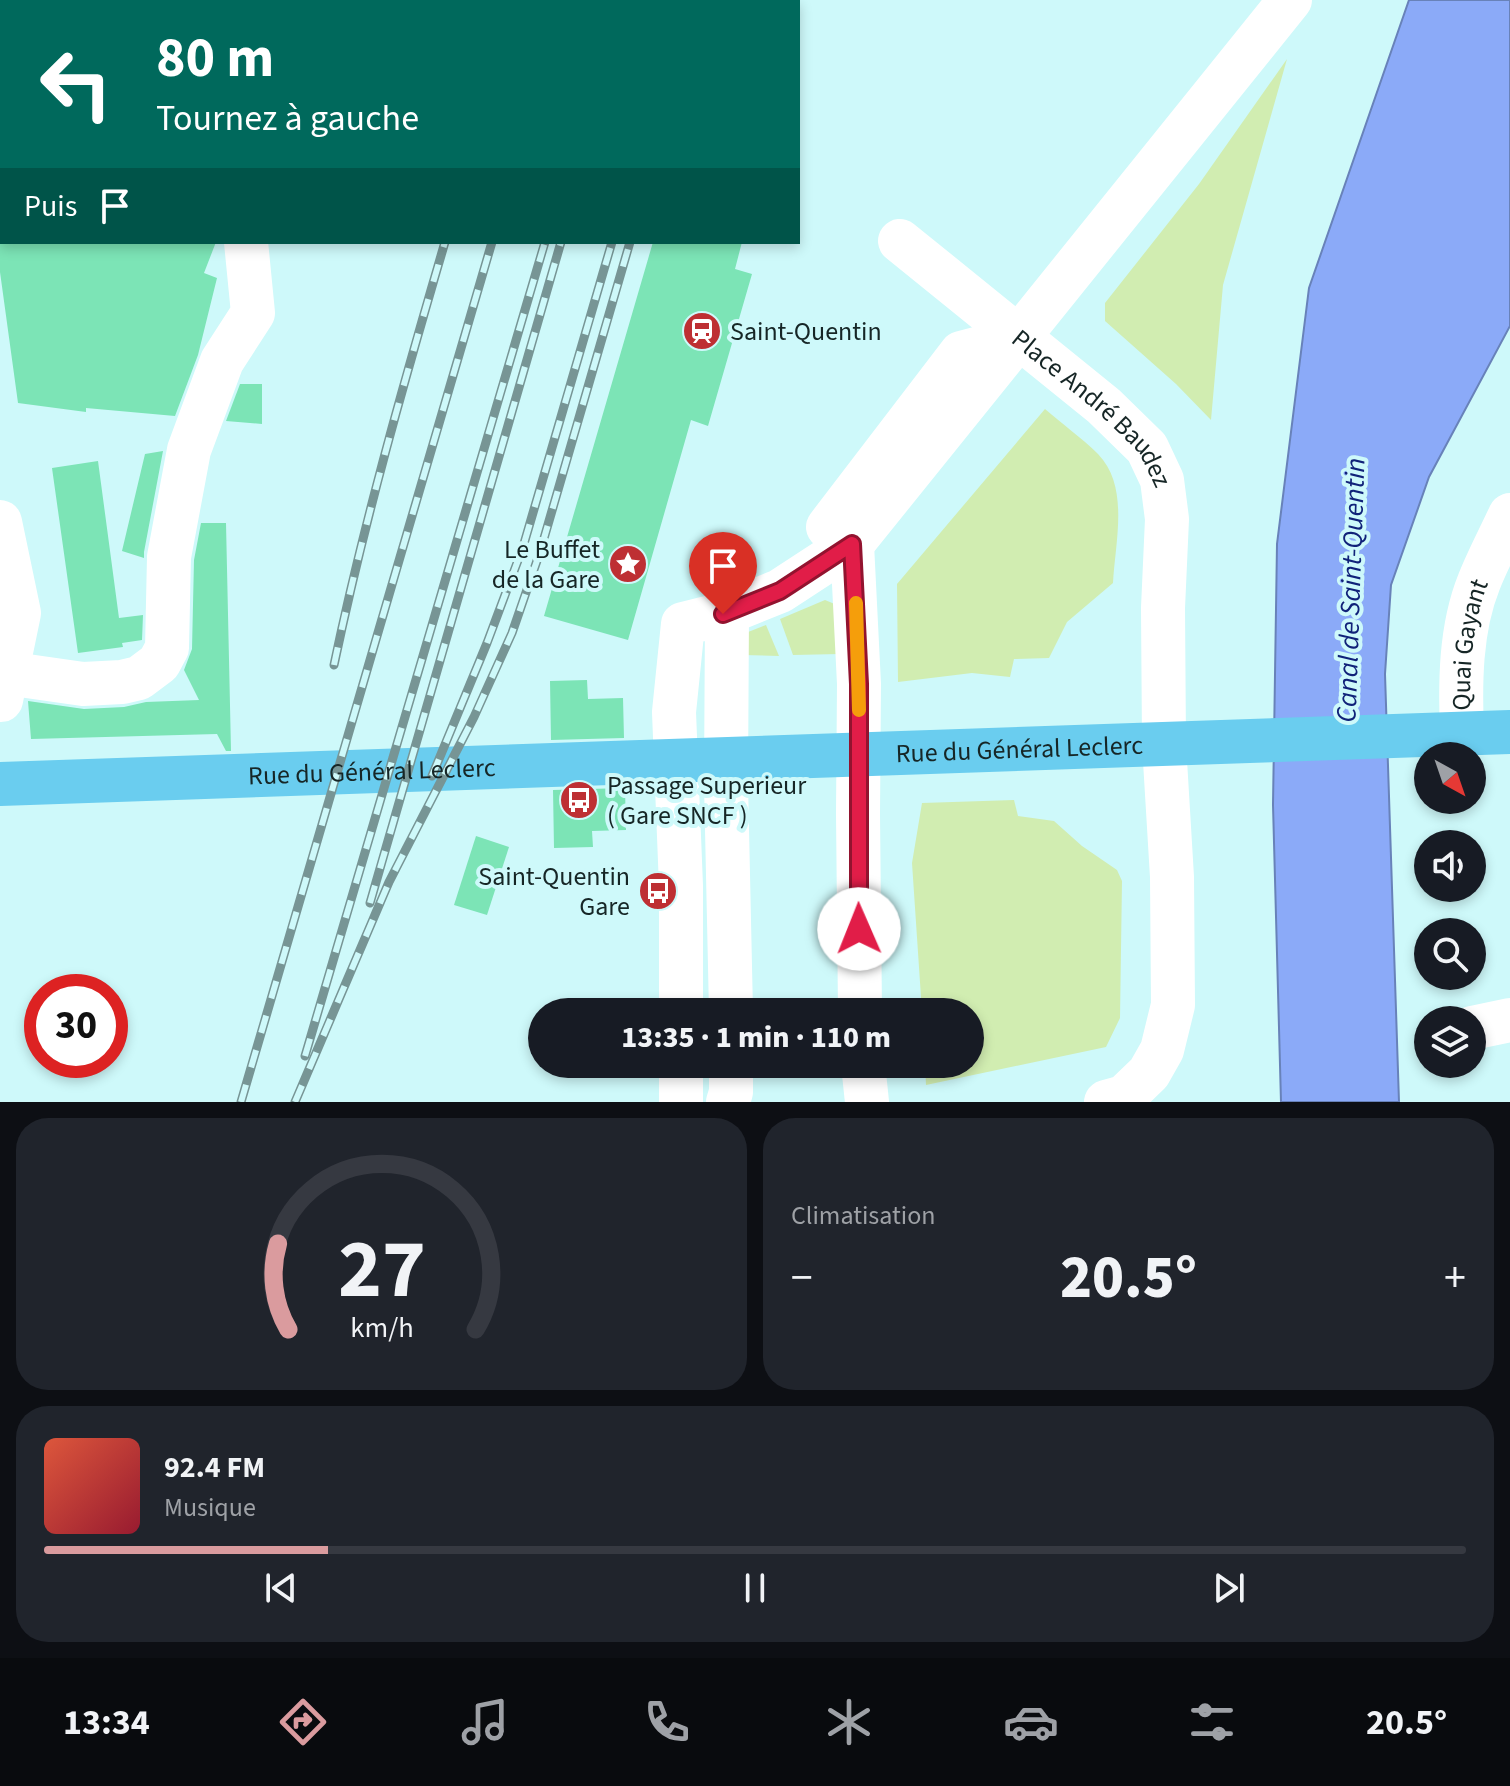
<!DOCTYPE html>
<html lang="fr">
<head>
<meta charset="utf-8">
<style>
	:root { --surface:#171b24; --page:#20242c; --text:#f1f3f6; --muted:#9ea1a6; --line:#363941; --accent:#da9b9e }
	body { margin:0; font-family:"Source Sans 3",sans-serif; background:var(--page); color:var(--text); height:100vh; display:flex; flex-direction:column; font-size:30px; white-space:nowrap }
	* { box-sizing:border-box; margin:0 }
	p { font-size:26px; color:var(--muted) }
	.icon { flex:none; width:44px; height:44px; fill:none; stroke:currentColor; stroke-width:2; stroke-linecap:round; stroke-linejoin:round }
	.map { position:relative; height:1102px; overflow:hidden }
	.drawer { display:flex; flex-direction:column; gap:16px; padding:16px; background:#0d0f14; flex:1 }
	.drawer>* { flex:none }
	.top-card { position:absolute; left:0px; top:0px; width:800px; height:244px; box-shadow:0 4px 12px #0003; background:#00695c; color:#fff; overflow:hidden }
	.needle { width:52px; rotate:140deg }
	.controls { position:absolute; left:1414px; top:742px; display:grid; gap:16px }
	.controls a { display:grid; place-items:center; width:72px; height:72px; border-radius:50%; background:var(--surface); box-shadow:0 4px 12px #0003; font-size:40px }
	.speed { position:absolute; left:24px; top:974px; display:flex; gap:16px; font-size:40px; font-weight:700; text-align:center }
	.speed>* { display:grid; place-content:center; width:104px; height:104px; border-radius:50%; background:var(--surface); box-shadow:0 4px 12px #0003; line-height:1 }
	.speed .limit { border:12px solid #d22; background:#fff; color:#111 }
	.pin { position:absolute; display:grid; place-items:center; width:68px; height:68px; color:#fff; margin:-82px -34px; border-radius:50% 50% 50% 0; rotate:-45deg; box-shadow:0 0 8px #0007 }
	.pin .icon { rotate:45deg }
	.me { position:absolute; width:88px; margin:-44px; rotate:359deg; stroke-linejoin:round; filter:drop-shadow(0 0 6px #0008) }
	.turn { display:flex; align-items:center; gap:28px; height:168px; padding:0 24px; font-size:36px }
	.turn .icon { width:104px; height:104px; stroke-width:2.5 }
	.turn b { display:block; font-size:56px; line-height:68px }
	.then { display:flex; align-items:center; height:76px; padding:0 24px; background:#0003; gap:16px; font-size:30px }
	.big { font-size:60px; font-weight:800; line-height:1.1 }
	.drawer .card { flex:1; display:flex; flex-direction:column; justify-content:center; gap:12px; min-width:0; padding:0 28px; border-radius:32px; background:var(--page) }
	.drawer .dial { align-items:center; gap:0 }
	.dial svg { height:208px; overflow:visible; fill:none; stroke:var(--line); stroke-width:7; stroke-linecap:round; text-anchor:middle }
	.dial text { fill:var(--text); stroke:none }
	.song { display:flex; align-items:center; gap:24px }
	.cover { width:96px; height:96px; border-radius:12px; background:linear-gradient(135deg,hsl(10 70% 55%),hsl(350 70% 35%)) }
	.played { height:8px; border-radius:4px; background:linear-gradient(90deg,var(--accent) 20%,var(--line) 20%) }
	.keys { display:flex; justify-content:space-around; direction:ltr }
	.heat { display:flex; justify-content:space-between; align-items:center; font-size:44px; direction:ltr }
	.drawer .tiles { flex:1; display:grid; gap:16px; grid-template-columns:1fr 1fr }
	.card:last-child { grid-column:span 2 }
	.trip { position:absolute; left:528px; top:998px; width:456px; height:80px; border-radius:40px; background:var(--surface); box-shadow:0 4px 12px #0003; font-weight:800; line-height:80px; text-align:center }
	.tabs { display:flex; height:128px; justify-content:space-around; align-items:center; background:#090b0e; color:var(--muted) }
	.tabs .icon { width:56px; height:56px }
	.tabs .on { color:var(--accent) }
	.tabs b { font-size:36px; color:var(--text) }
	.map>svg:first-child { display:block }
</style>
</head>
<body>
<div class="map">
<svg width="1510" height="1102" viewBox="0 0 1510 1102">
	<rect width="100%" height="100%" fill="#cef9fa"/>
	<!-- green -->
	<g fill="#d1edb1">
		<path d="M 1287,59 L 1223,285 L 1211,420 L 1176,384 L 1105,321 L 1105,303 L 1199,184 Z"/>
		<path d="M 1045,409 C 1062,424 1082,438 1098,454 C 1130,487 1115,542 1113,583 L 1067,622 L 1049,658 L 1014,659 L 1010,677 L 972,673 L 898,682 L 897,584 Z"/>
		<path d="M 825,600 L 837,605 L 840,654 L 793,655 L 780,619 Z"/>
		<path d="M 766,625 L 779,656 L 742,655 L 743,634 Z"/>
		<path d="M 1014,800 L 1018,816 L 1054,821 L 1082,846 L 1117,870 L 1122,881 L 1120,1018 L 1106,1047 L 926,1085 L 925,1064 L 970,1064 L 970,1012 L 922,1012 L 912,863 L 922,803 Z"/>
	</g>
	<!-- water -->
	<path fill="#8baaf8" stroke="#6882b9" stroke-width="2" d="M 1409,0 L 1510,0 L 1510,326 L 1429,477 L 1391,585 L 1385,674 L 1399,1102 L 1281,1102 L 1273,805 L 1277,544 L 1309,288 Z"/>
	<!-- building -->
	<g fill="#7ce4b6">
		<path d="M 0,242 L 216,242 L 204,273 L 217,278 L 198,355 L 175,416 L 86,408 L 86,412 L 18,403 L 0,272 Z"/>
		<path d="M 653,242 L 742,242 L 735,269 L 752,274 L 708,426 L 691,420 L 628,640 L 544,616 Z"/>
		<path d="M 240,384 L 262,384 L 262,424 L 226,421 Z"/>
		<path d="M 163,451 L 144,552 L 144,558 L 122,551 L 145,454 Z"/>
		<path d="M 98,461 L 119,618 L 143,615 L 142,640 L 122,643 L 123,647 L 78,653 L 52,468 Z"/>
		<path d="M 201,523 L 226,523 L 231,751 L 226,751 L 217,734 L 31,739 L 28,701 L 84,709 L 124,707 L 146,702 L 199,700 L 184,670 L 192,649 L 194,560 Z"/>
		<path d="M 587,680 L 588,699 L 623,698 L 624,738 L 551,740 L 550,681 Z"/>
		<path d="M 625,788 L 626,830 L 592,831 L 593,847 L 554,848 L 553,790 Z"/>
		<path d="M 476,836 L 509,847 L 487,915 L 454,905 Z"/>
	</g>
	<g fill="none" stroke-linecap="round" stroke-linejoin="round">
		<!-- minor -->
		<g stroke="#fff" stroke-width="44">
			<path id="s1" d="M 900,241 L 1104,406 L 1147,448 L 1162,480 L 1167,519 L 1163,608 L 1164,744 L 1172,877 L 1173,1005 L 1162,1050 L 1149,1073 L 1124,1097 L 1106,1102"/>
			<path d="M 0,522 L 19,613 L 1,700"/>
			<path d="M 828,527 L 961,353 L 1018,338"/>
			<path d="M 852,544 L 859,684 L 858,814 L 860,1012"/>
			<path d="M 727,612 L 726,783 L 731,1012"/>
			<path d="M 6,673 L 83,684 L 122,682 L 139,678 L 159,663 L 167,648 L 169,557 L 189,450 L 222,361 L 253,313 L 246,242"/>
			<path id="s2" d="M 1462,734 C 1460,684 1460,629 1479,582 C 1488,559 1500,537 1510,515"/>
			<path d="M 681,1012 L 681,886 L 674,712 L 683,624 L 723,614 L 780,591 L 852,544 L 1290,0"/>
			<path d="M 1472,1028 L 1510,1020"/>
			<path d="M 681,1064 L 681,1102"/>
			<path d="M 863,1064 L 867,1102"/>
			<path d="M 728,1102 L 731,1092 L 731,1064"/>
		</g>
		<!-- major -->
		<path stroke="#6acdef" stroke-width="44" id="s3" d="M 0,784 L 1510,732"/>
		<!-- rail casing -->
		<g stroke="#779595" stroke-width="9">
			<g id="rail">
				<path d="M 513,2 L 514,0"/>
				<path d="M 562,2 L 563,0"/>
				<path d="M 611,2 L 612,0"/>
				<path d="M 631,2 L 632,0"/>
				<path d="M 682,2 L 683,0"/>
				<path d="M 701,2 L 701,0"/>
				<path d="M 334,665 C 364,522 404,382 445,242"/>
				<path d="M 432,776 L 487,643 L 523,547 L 612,242"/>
				<path d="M 370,903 L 561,242"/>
				<path d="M 305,1056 L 545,242"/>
				<path d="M 241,1102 L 492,242"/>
				<path d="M 295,1102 L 389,882 L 474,717 L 512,633 L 540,552 L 630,242"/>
			</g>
		</g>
		<!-- rail -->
		<use href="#rail" stroke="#cef9fa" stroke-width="6" stroke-dasharray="18" stroke-linecap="butt"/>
	</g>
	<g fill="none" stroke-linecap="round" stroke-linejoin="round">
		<!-- route casing -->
		<g stroke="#92132f" stroke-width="20">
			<path id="route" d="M 723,614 L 780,591 L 852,544 L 859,684 L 859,929"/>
		</g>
		<!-- route -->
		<use href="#route" stroke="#e11d48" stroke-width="14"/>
		<!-- slow -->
		<path stroke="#f59e0b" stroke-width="14" d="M 856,603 L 859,710"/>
	</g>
	<!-- icons -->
	<defs>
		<g id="station-disc" transform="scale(2)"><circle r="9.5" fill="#be2f33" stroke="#cef9fa"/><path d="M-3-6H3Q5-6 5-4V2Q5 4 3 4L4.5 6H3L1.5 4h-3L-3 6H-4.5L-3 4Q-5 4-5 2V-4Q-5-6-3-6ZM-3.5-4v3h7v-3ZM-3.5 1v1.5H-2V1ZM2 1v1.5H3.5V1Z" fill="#fff"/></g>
		<g id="sight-disc" transform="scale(2)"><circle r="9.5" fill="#be2f33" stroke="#cef9fa"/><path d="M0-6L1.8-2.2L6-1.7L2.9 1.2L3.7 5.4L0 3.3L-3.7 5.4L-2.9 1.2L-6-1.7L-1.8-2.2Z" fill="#fff"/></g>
		<g id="bus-disc" transform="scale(2)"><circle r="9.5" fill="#be2f33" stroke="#cef9fa"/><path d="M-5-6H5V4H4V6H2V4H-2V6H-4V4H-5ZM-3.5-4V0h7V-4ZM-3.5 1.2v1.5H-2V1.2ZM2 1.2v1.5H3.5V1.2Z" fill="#fff"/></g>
	</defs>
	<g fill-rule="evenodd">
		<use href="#station-disc" x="702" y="331"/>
		<use href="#sight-disc" x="628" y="564"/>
		<use href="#bus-disc" x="579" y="800"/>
		<use href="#bus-disc" x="658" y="891"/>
	</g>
	<g text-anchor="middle" stroke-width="8" stroke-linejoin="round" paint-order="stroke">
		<!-- poi labels -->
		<g font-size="26" fill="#162626" stroke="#cef9fa" text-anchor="start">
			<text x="730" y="340">Saint-Quentin</text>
			<text x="600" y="558" text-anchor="end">Le Buffet<tspan x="600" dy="30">de la Gare</tspan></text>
			<text x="607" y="794">Passage Superieur<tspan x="607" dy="30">( Gare SNCF )</tspan></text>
			<text x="630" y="885" text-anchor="end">Saint-Quentin<tspan x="630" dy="30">Gare</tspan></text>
		</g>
		<!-- street labels -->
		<g font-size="26" fill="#162626" stroke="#cef9fa">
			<text dy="9" stroke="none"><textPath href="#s1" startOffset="256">Place André Baudez</textPath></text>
			<text dy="9" stroke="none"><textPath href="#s2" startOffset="90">Quai Gayant</textPath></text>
			<text dy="9" stroke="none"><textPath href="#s3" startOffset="1020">Rue du Général Leclerc</textPath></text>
			<text dy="9" stroke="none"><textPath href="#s3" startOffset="372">Rue du Général Leclerc</textPath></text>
		</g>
		<!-- water labels -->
		<g font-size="28" font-style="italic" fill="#102279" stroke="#cef9fa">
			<text transform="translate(1350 590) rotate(-88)" y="10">Canal de Saint-Quentin</text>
		</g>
	</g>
</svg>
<div class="controls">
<a><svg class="needle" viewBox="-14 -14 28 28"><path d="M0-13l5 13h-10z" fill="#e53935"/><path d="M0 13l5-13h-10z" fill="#9ea1a6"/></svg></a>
<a><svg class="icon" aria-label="sound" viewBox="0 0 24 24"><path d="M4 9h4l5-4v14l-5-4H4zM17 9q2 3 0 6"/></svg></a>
<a><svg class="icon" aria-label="search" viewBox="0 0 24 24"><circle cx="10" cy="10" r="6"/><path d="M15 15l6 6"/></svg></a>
<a><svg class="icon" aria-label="layers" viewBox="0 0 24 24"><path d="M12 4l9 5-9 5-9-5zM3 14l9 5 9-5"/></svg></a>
</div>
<div class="speed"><div class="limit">30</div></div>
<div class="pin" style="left:723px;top:614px;background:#d93025"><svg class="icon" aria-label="arrive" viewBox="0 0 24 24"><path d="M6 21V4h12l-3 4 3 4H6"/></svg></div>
<svg class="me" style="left:859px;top:929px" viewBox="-20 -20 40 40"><circle r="19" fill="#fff"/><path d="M0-13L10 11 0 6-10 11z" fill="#e11d48"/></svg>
<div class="trip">13:35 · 1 min · 110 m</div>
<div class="top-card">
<div class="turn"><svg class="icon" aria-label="left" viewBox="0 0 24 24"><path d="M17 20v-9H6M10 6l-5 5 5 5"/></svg><div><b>80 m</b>Tournez à gauche</div></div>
<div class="then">Puis<svg class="icon" aria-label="arrive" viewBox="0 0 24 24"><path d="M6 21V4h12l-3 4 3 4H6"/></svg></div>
</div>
</div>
<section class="drawer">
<div class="tiles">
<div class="card dial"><svg viewBox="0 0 100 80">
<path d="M14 69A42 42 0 1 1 86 69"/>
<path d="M14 69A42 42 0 0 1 10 36" stroke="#da9b9e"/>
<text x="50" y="56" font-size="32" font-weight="700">27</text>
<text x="50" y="72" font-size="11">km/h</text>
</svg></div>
<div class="card"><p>Climatisation</p>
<div class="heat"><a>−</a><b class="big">20.5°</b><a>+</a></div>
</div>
<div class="card">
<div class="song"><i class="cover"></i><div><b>92.4 FM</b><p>Musique</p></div></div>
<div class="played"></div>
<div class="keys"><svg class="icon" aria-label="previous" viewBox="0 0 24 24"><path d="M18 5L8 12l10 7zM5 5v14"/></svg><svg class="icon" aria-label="pause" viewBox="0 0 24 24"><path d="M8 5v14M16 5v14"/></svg><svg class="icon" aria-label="next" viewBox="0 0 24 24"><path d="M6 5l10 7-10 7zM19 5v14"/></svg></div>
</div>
</div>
</section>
<nav class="tabs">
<b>13:34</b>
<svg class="icon on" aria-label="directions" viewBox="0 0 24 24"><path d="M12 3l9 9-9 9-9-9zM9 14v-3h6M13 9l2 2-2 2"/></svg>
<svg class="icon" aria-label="music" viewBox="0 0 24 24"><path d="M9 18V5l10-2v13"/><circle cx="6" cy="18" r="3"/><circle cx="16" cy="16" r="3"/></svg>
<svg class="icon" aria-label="phone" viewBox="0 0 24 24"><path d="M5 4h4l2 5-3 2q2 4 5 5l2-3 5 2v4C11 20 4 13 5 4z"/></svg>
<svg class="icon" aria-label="climate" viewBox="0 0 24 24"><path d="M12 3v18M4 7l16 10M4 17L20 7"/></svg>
<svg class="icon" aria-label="car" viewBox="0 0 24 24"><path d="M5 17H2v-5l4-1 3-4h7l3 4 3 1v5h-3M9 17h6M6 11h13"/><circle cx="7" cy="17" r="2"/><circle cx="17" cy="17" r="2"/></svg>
<svg class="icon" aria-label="filters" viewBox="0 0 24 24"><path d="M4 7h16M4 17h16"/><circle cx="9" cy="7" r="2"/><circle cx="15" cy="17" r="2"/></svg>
<b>20.5°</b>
</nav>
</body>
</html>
